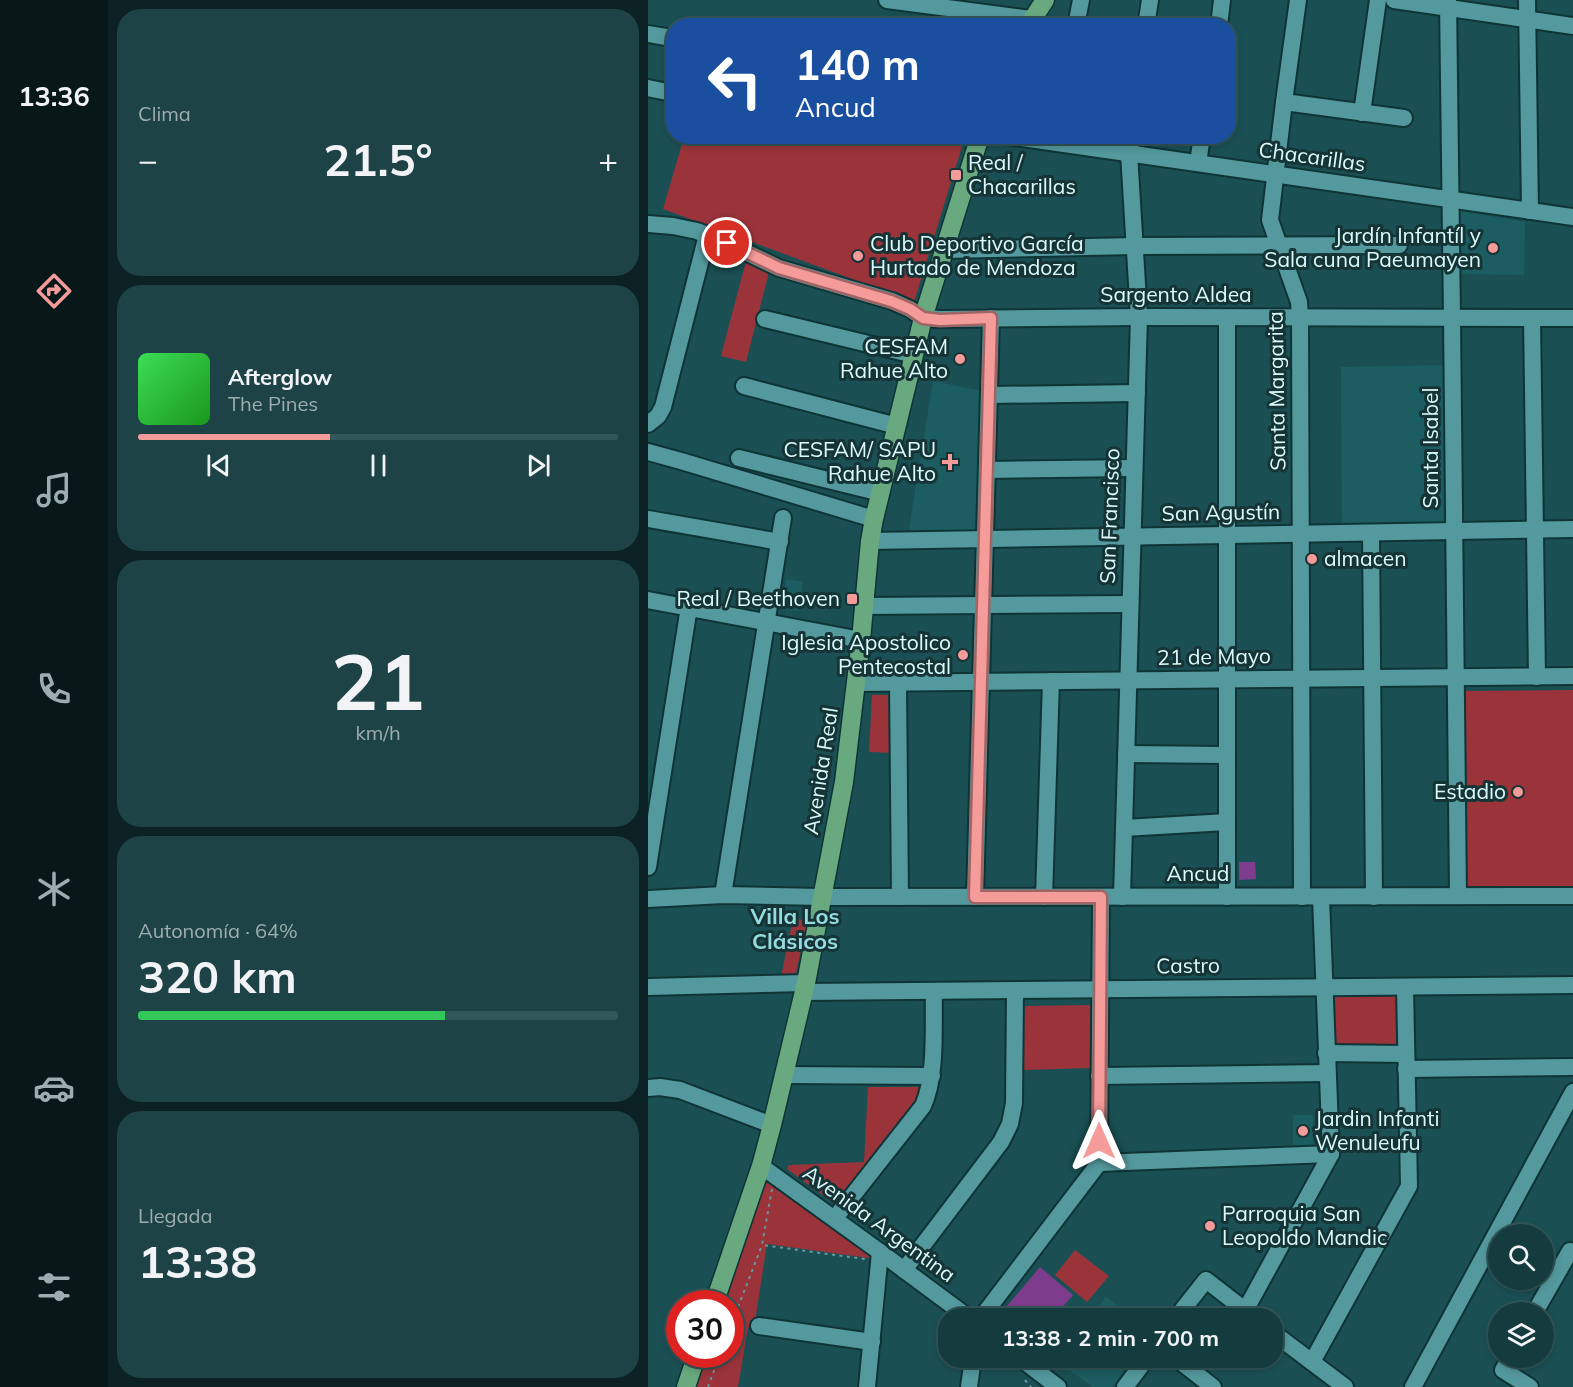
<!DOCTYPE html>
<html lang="es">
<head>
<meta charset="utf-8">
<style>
	:root { --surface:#143c3f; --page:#1d4346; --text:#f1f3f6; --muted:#9dadb0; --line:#335659; --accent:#f59b9a }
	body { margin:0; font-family:Mulish,sans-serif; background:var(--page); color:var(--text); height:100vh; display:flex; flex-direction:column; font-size:22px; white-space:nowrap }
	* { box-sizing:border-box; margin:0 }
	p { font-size:20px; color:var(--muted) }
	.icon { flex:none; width:33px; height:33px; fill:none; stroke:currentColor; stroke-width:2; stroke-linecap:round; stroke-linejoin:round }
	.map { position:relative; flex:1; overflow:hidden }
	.details { display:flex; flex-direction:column; gap:9px; padding:9px; background:#0b2123; width:540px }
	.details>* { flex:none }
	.guide { position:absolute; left:18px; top:18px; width:570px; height:126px; border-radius:24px; box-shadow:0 3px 9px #0003,0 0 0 2px var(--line); background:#1a4fa0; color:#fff; overflow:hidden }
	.tools { position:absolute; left:840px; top:1224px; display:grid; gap:12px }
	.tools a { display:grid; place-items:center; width:66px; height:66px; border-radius:50%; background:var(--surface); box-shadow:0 3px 9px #0003,0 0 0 2px var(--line); font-size:30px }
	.speed { position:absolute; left:18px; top:1290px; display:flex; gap:12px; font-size:30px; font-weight:700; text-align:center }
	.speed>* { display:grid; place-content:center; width:78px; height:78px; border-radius:50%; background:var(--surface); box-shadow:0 3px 9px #0003,0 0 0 2px var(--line); line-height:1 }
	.speed .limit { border:9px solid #d22; background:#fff; color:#111 }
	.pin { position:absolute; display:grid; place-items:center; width:51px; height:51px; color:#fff; margin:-26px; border:3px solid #fff; border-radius:50%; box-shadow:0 2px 6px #0007 }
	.me { position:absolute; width:66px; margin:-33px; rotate:0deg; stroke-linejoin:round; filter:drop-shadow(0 0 4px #0008) }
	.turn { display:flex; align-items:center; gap:21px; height:126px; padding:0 30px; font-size:27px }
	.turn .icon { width:78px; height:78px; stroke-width:2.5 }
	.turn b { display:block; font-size:42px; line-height:51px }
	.big { font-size:45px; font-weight:700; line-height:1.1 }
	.details .card { flex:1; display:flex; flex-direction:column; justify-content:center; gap:9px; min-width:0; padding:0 21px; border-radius:24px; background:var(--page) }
	.details .dial { align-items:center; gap:0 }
	.dial b { font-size:78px; line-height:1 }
	.song { display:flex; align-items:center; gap:18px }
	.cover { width:72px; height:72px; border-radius:9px; background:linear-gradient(135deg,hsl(130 70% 55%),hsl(120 70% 35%)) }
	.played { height:6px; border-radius:3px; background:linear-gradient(90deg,var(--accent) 40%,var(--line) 40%) }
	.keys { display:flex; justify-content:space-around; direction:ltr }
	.heat { display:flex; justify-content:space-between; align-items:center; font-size:33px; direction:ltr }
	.charge { height:9px; border-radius:4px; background:linear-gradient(90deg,#34c759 64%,var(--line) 0) }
	.trip { position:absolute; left:290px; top:1308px; width:345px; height:60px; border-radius:24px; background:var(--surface); box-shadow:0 3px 9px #0003,0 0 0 2px var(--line); font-weight:700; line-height:60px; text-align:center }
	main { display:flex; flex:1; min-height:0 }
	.tabs { display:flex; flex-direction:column; width:108px; justify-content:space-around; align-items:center; background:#081819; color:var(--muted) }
	.tabs .icon { width:42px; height:42px }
	.tabs .selected { color:var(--accent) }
	.tabs b { font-size:27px; color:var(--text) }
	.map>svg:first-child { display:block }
</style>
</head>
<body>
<main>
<nav class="tabs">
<b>13:36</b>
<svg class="icon selected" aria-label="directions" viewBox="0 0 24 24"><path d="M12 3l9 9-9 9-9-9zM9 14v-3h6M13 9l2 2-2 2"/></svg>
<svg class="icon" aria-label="music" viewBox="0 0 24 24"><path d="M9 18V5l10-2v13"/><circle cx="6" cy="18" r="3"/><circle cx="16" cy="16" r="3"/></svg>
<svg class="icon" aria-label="phone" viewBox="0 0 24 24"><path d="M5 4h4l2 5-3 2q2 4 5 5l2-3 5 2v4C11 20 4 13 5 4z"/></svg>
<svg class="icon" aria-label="climate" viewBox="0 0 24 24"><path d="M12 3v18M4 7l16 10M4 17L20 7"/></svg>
<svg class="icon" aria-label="car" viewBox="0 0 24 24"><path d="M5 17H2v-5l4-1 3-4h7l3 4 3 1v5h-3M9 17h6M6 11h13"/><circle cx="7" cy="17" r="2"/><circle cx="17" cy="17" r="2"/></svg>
<svg class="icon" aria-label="filters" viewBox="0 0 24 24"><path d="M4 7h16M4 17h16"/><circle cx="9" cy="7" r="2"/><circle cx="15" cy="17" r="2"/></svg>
</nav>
<section class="details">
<div class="card"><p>Clima</p>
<div class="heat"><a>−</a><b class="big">21.5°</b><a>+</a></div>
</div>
<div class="card">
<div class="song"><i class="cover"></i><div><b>Afterglow</b><p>The Pines</p></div></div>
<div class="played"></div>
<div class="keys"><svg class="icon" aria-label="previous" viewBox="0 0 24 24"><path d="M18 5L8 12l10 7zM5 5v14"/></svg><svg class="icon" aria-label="pause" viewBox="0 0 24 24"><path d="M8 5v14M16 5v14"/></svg><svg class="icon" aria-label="next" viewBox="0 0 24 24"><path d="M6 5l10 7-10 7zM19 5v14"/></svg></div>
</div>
<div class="card dial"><b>21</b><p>km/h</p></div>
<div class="card"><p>Autonomía · 64%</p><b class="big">320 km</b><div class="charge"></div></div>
<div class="card"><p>Llegada</p><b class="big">13:38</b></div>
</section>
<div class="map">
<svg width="925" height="1387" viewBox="0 0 925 1387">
	<rect width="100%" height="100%" fill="#1a5054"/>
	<!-- built -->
	<g fill="#1b5d60">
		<path d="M 812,211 L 877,222 L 876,275 L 814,274 Z"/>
		<path d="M 801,365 L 802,533 L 694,534 L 693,367 Z"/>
		<path d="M 285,381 L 334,391 L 329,533 L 260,535 Z"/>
		<path d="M 138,579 L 155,582 L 151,611 L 133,608 Z"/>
		<rect x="645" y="1115" width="20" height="33"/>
		<path d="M 458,1297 L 488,1318 L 442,1318 Z"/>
		<path d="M 414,1358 L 485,1358 L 464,1387 L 445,1387 L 410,1362 Z"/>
	</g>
	<!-- green -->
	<g fill="#9a343a">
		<path d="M 36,137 L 317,137 L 266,302 L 15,209 Z"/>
		<path d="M 98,261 L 121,272 L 98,362 L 73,356 Z"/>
		<path d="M 925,690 L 925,893 L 816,894 L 814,691 Z"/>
		<path d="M 224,695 L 243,695 L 246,753 L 221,752 Z"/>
		<path d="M 145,919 L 160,920 L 147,977 L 133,977 Z"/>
		<path d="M 751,996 L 752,1047 L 684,1048 L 683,997 Z"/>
		<path d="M 444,1005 L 442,1068 L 375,1070 L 374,1006 Z"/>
		<path d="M 220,1087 L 272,1087 L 269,1101 L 191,1207 L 139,1169 L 141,1165 L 216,1162 Z"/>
		<path d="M 125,1181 L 228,1259 L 119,1244 L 106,1328 L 100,1327 L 90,1387 L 43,1387 L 55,1355 L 82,1354 L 82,1304 L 72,1303 L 114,1184 Z"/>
		<path d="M 427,1250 L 461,1276 L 439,1302 L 407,1275 Z"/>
	</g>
	<!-- building -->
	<g fill="#7e3c8c">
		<path d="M 591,862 L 607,862 L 608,879 L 591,880 Z"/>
		<path d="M 392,1267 L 425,1295 L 405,1318 L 349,1318 Z"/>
	</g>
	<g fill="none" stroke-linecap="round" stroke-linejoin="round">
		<!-- minor casing -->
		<g stroke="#0e3436" stroke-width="20">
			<g id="minor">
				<path d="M 239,0 L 383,19"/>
				<path d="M 650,0 L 636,102 L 622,220 L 651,302 L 652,318 L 654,897"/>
				<path d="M 746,0 L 925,26"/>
				<path d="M 800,0 L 804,318 L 810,896"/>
				<path d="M 879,0 L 882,211"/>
				<path d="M 428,26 L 433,0"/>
				<path d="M 498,26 L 502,0"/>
				<path d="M 571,26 L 574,0"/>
				<path d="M 0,34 L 24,38"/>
				<path d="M 0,88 L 24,93"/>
				<path d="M 636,102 L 756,118"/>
				<path d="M 714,113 L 730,0"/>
				<path d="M 360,136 L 925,217"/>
				<path d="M 550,163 L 554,136"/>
				<path d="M 0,224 L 25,226 L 49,231 L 79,243 L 131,268 L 244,301 L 262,309 L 275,318 L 292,319 L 491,317 L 925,318"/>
				<path d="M 296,250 L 487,246 L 751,245"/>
				<path d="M 579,318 L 579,897"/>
				<path d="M 884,318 L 889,677"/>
				<path d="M 117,319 L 266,355"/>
				<path d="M 96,386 L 249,426"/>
				<path d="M 342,395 L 489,393"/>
				<path d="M 0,424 L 10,416 L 15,407 L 59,235"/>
				<path d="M 0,452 L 33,461 L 226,519"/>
				<path d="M 91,458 L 233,493"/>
				<path d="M 339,470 L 486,468"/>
				<path d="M 0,519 L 132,542"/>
				<path d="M 723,533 L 726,897"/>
				<path d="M 222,541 L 925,529"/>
				<path d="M 0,600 L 213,640"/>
				<path d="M 215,606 L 482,604"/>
				<path d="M 250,682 L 252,897"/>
				<path d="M 208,683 L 925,676"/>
				<path d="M 478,754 L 579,755"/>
				<path d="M 476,828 L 579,822"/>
				<path d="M 0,867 L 41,607"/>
				<path d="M 75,895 L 135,518"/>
				<path d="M 327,897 L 343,318"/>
				<path d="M 396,897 L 403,681"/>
				<path d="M 474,897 L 491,317 L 481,153 L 484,136"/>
				<path d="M 0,899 L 75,895 L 174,897 L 925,896"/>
				<path d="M 0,987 L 158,983"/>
				<path d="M 156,992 L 925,985"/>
				<path d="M 678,1053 L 758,1054"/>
				<path d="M 758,1069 L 925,1067"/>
				<path d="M 136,1075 L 284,1076"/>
				<path d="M 451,1076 L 679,1073"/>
				<path d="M 0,1088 L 12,1087 L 32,1090 L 124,1125"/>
				<path d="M 451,1163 L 453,897"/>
				<path d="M 451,1163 L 683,1154"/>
				<path d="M 113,1166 L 232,1252 L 321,1318"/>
				<path d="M 187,1218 L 275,1106 C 289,1075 285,1026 286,991"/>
				<path d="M 256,1270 L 353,1142 L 362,1124 L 366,1103 L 367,991"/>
				<path d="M 597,1311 L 683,1154 L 673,897"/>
				<path d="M 887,1312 L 922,1251 L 925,1253"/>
				<path d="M 333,1318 L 451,1163"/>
				<path d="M 528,1318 L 558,1280 L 607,1318"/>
				<path d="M 111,1326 L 224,1342"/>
				<path d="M 624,1332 L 697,1387"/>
				<path d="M 372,1358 L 410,1387"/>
				<path d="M 528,1358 L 565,1387"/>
				<path d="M 862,1358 L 855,1370 L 882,1387"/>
				<path d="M 664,1362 L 761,1186 L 757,987"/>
				<path d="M 219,1387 L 232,1252"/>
				<path d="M 321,1387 L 325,1358"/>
				<path d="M 477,1387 L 499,1358"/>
				<path d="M 765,1387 L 925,1092"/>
			</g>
		</g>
		<!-- major casing -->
		<g stroke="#0e3436" stroke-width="21">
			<g id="major">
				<path d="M 380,26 L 397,0"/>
				<path d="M 66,1304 L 113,1166 L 124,1125 L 158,983 L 196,782 L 213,640 L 222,541 L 226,519 L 275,318 L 332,136"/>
				<path d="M 38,1387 L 49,1354"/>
			</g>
		</g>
		<!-- path -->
		<g stroke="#6a989b" stroke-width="2" stroke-dasharray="3 4.5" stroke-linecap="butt">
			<path d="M 124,1189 L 114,1245 L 217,1259"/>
			<path d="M 82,1328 L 114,1245"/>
			<path d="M 377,1380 L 383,1387"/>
			<path d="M 60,1387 L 72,1354"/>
		</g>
		<!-- minor -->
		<use href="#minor" stroke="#54999e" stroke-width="16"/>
		<!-- major -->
		<use href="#major" stroke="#68a97f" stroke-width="18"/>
	</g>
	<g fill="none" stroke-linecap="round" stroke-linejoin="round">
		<!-- route casing -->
		<g stroke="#9f6564" stroke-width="15">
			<path id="route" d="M 79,243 L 131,268 L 243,301 L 262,309 L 275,318 L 292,320 L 343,318 L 327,897 L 453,897 L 451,1141"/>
		</g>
		<!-- route -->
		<use href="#route" stroke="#f59b9a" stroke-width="10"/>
	</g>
	<!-- markers -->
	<g fill="#f59b9a" stroke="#163335" stroke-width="2">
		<rect x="302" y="169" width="12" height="12" rx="3"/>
		<circle cx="845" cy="248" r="6"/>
		<circle cx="210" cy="256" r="6"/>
		<circle cx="312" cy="359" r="6"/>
		<path d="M299 453h6v6h6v6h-6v6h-6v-6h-6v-6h6z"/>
		<circle cx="664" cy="559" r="6"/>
		<rect x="198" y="593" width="12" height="12" rx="3"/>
		<circle cx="315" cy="655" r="6"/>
		<circle cx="870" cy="792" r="6"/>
		<circle cx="655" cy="1131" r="6"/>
		<circle cx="562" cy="1226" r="6"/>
	</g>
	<g text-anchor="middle" stroke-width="6" stroke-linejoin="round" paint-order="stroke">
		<!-- street labels -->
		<g font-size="21" fill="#dafcfe" stroke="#163335">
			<text transform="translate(664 157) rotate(8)" y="7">Chacarillas</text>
			<text x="528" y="302">Sargento Aldea</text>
			<text transform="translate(629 391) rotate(-91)" y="7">Santa Margarita</text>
			<text transform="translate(783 448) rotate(-90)" y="7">Santa Isabel</text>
			<text transform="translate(573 513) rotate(-1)" y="7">San Agustín</text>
			<text transform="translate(462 516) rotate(-88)" y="7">San Francisco</text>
			<text transform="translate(566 657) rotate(-1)" y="7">21 de Mayo</text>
			<text transform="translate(173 771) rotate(-81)" y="7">Avenida Real</text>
			<text x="550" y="881">Ancud</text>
			<text transform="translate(540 966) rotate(-1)" y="7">Castro</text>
			<text transform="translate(231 1224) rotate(36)" y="7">Avenida Argentina</text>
		</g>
		<!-- poi labels -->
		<g font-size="21" fill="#dafcfe" stroke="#163335" text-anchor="end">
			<text x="320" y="170" text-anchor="start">Real /<tspan x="320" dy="24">Chacarillas</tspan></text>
			<text x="833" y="243">Jardín Infantíl y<tspan x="833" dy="24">Sala cuna Paeumayen</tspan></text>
			<text x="222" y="251" text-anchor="start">Club Deportivo García<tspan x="222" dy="24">Hurtado de Mendoza</tspan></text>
			<text x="300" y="354">CESFAM<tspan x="300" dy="24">Rahue Alto</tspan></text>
			<text x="288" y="457">CESFAM/ SAPU<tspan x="288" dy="24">Rahue Alto</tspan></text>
			<text x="676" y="566" text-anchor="start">almacen</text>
			<text x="192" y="606">Real / Beethoven</text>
			<text x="303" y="650">Iglesia Apostolico<tspan x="303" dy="24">Pentecostal</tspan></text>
			<text x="858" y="799">Estadio</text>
			<text x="667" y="1126" text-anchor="start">Jardin Infanti<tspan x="667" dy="24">Wenuleufu</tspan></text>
			<text x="574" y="1221" text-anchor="start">Parroquia San<tspan x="574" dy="24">Leopoldo Mandic</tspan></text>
		</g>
		<!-- neighbourhood labels -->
		<g font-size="22" font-weight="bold" fill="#94dbdf" stroke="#163335">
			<text x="147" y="924">Villa Los<tspan x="147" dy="25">Clásicos</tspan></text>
		</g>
	</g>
</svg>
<div class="tools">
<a><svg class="icon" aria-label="search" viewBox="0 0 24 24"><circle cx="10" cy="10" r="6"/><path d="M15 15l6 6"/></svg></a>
<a><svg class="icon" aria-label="layers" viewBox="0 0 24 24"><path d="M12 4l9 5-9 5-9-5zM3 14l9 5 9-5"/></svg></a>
</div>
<div class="speed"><div class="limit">30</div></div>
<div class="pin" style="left:79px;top:243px;background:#d93025"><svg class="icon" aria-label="arrive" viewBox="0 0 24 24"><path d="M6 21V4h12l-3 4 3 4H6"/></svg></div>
<svg class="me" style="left:451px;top:1141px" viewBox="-20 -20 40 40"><path d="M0-17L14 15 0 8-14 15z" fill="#f59b9a" stroke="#fff" stroke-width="4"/></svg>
<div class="trip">13:38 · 2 min · 700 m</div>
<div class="guide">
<div class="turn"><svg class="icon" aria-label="left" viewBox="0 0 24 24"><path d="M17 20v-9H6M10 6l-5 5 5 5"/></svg><div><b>140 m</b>Ancud</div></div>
</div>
</div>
</main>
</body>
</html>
